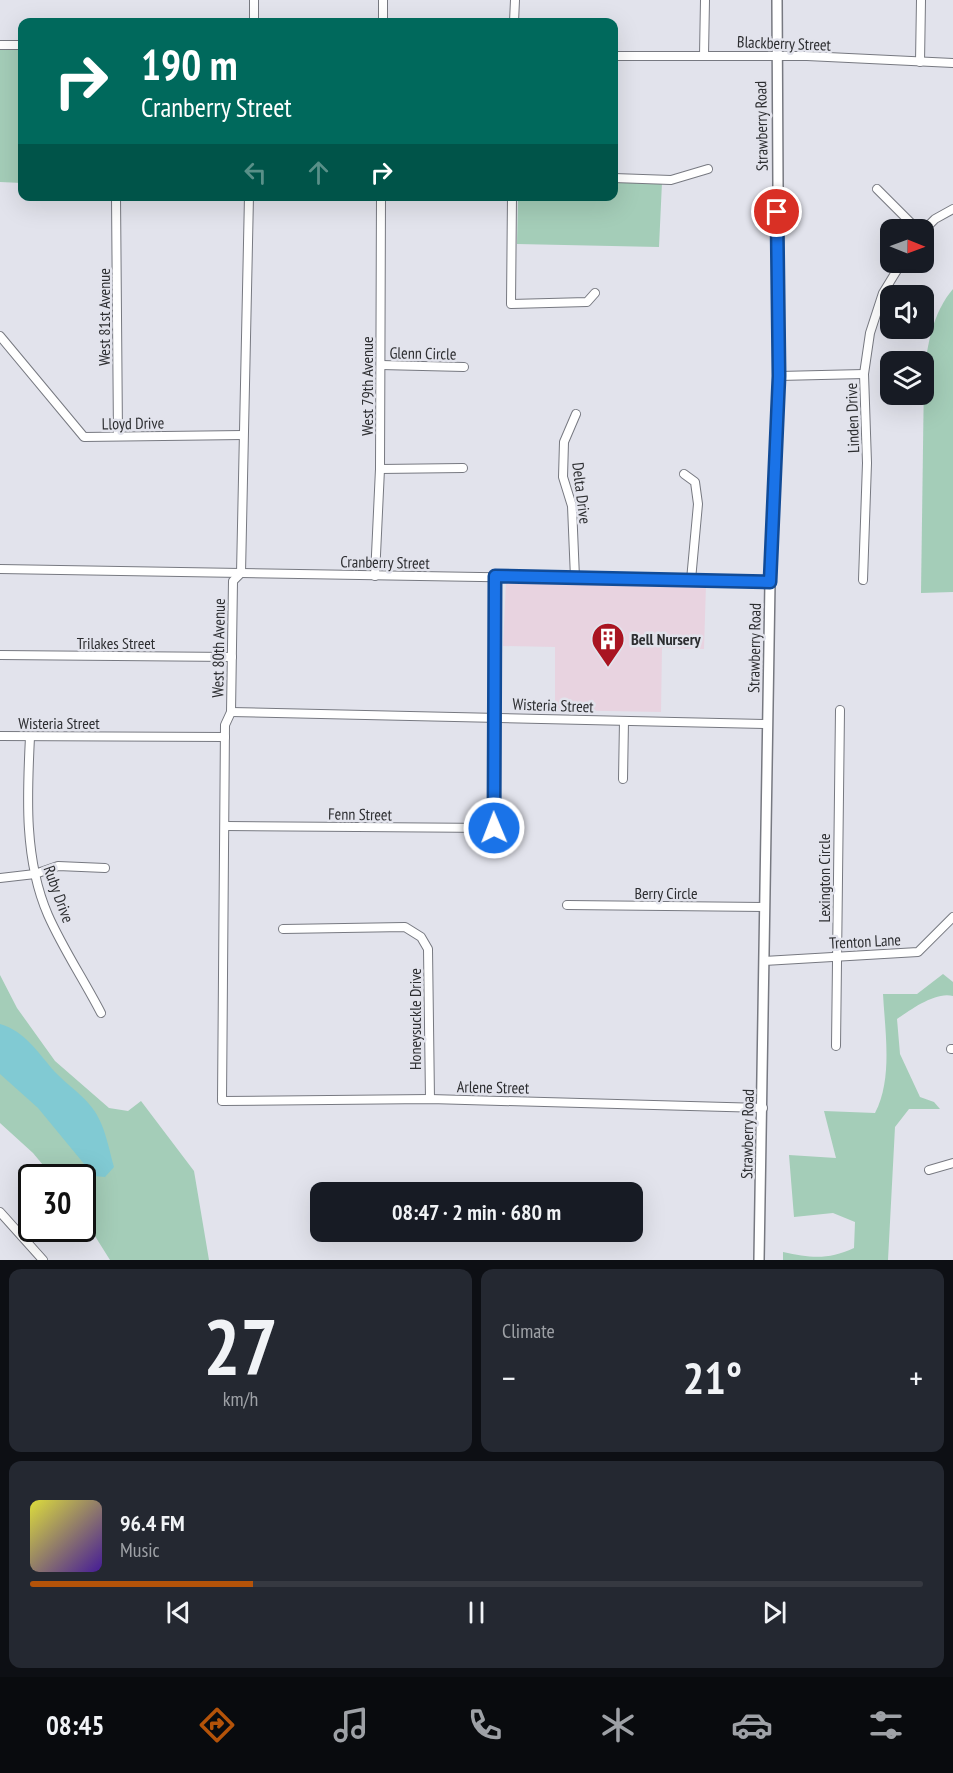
<!DOCTYPE html>
<html lang="en">
<head>
<meta charset="utf-8">
<style>
	:root { --surface:#171b24; --page:#242831; --text:#f1f3f6; --muted:#9ea1a6; --line:#363941; --accent:#b45309 }
	body { margin:0; font-family:"PT Sans Narrow",sans-serif; background:var(--page); color:var(--text); height:100vh; display:flex; flex-direction:column; font-size:22px; white-space:nowrap }
	* { box-sizing:border-box; margin:0 }
	p { font-size:20px; color:var(--muted) }
	.icon { flex:none; width:33px; height:33px; fill:none; stroke:currentColor; stroke-width:2; stroke-linecap:round; stroke-linejoin:round }
	.map { position:relative; height:1260px; overflow:hidden }
	.sheet { display:flex; flex-direction:column; gap:9px; padding:9px; background:#0d0f14; flex:1 }
	.sheet>* { flex:none }
	.banner { position:absolute; left:18px; top:18px; width:600px; height:183px; border-radius:12px; box-shadow:0 6px 24px #0002; background:#00695c; color:#fff; overflow:hidden }
	.needle { width:39px; rotate:91deg }
	.fabs { position:absolute; left:880px; top:219px; display:grid; gap:12px }
	.fabs a { display:grid; place-items:center; width:54px; height:54px; border-radius:12px; background:var(--surface); box-shadow:0 6px 24px #0002; font-size:30px }
	.speed { position:absolute; left:18px; top:1164px; display:flex; gap:12px; font-size:30px; font-weight:700; text-align:center }
	.speed>* { display:grid; place-content:center; width:78px; height:78px; border-radius:50%; background:var(--surface); box-shadow:0 6px 24px #0002; line-height:1 }
	.speed .limit { border:3px solid #111; border-radius:9px; background:#fff; color:#111 }
	.pin { position:absolute; display:grid; place-items:center; width:51px; height:51px; color:#fff; margin:-26px; border:3px solid #fff; border-radius:50%; box-shadow:0 2px 6px #0007 }
	.me { position:absolute; width:66px; margin:-33px; rotate:359deg; stroke-linejoin:round; filter:drop-shadow(0 0 4px #0008) }
	.turn { display:flex; align-items:center; gap:21px; height:126px; padding:0 24px; font-size:27px }
	.turn .icon { width:78px; height:78px; stroke-width:2.5 }
	.turn b { display:block; font-size:42px; line-height:51px }
	.lanes { display:flex; align-items:center; height:57px; padding:0 24px; background:#0003; justify-content:center; gap:30px; direction:ltr }
	.lanes .off { opacity:.35 }
	.big { font-size:45px; font-weight:800; line-height:1.1 }
	.sheet .card { flex:1; display:flex; flex-direction:column; justify-content:center; gap:9px; min-width:0; padding:0 21px; border-radius:12px; background:var(--page) }
	.sheet .dial { align-items:center; gap:0 }
	.dial b { font-size:78px; line-height:1 }
	.song { display:flex; align-items:center; gap:18px }
	.cover { width:72px; height:72px; border-radius:9px; background:linear-gradient(135deg,hsl(60 70% 55%),hsl(260 70% 35%)) }
	.played { height:6px; border-radius:3px; background:linear-gradient(90deg,var(--accent) 25%,var(--line) 25%) }
	.keys { display:flex; justify-content:space-around; direction:ltr }
	.heat { display:flex; justify-content:space-between; align-items:center; font-size:33px; direction:ltr }
	.sheet .tiles { flex:1; display:grid; gap:9px; grid-template-columns:1fr 1fr }
	.card:last-child { grid-column:span 2 }
	.trip { position:absolute; left:310px; top:1182px; width:333px; height:60px; border-radius:12px; background:var(--surface); box-shadow:0 6px 24px #0002; font-weight:800; line-height:60px; text-align:center }
	.tab-bar { display:flex; height:96px; justify-content:space-around; align-items:center; background:#090b0e; color:var(--muted) }
	.tab-bar .icon { width:42px; height:42px }
	.tab-bar .active { color:var(--accent) }
	.tab-bar b { font-size:27px; color:var(--text) }
	.map>svg:first-child { display:block }
</style>
</head>
<body>
<div class="map">
<svg width="953" height="1260" viewBox="0 0 953 1260">
	<rect width="100%" height="100%" fill="#e2e3ec"/>
	<!-- commercial -->
	<path fill="#e8d3e0" d="M 506,582 L 706,585 L 704,649 L 662,648 L 661,712 L 555,710 L 555,647 L 503,646 Z"/>
	<!-- green -->
	<g fill="#a4cdb8">
		<path d="M 0,48 L 22,49 L 22,183 L 0,182 Z"/>
		<path d="M 614,181 L 662,182 L 659,247 L 517,244 L 518,197 L 614,196 Z"/>
		<path d="M 953,289 L 953,592 L 921,593 L 924,375 C 927,345 933,312 953,289 Z"/>
		<path d="M 943,974 L 953,982 L 953,996 C 936,991 910,1010 897,1019 L 900,1054 L 920,1097 L 934,1102 L 940,1109 L 909,1109 L 895,1127 L 888,1260 L 783,1260 L 783,1252 C 811,1258 828,1260 854,1248 L 855,1222 L 833,1213 L 794,1217 L 789,1155 L 836,1158 L 824,1111 L 875,1113 C 893,1078 885,1032 883,994 L 917,994 Z"/>
		<path d="M 0,975 L 17,1008 L 55,1061 L 109,1108 L 128,1111 L 141,1101 L 194,1171 L 209,1260 L 110,1260 L 83,1217 L 82,1178 L 53,1177 L 33,1153 L 0,1123 Z"/>
	</g>
	<!-- water -->
	<path fill="#81cad3" d="M 0,1024 C 25,1031 38,1053 55,1072 C 71,1089 91,1099 101,1123 C 107,1137 110,1153 114,1167 L 105,1177 L 94,1176 L 38,1108 L 0,1074 Z"/>
	<g fill="none" stroke-linecap="round" stroke-linejoin="round">
		<!-- minor casing -->
		<g stroke="#777981" stroke-width="10">
			<g id="minor">
				<path d="M 254,22 L 254,0"/>
				<path d="M 383,22 L 383,0"/>
				<path d="M 514,22 L 515,0"/>
				<path d="M 0,45 L 22,45"/>
				<path d="M 704,55 L 705,0"/>
				<path d="M 614,56 L 807,56 L 953,63"/>
				<path d="M 920,62 L 921,0"/>
				<path d="M 614,178 L 671,180 L 708,169"/>
				<path d="M 877,189 L 918,230"/>
				<path d="M 116,196 L 118,436"/>
				<path d="M 249,196 L 241,573 L 233,581 L 231,712 L 225,725 L 222,1101 L 430,1099 L 763,1108"/>
				<path d="M 512,196 L 511,304 L 587,302 L 595,293"/>
				<path d="M 924,230 L 935,219 L 953,209"/>
				<path d="M 0,336 L 84,437 L 243,435"/>
				<path d="M 381,365 L 464,367"/>
				<path d="M 779,376 L 864,374"/>
				<path d="M 380,469 L 463,468"/>
				<path d="M 684,474 L 695,482 L 698,504 L 691,580"/>
				<path d="M 0,569 L 770,582"/>
				<path d="M 375,576 L 380,469 L 381,196"/>
				<path d="M 575,578 L 572,506 L 563,477 L 564,442 L 576,414"/>
				<path d="M 863,580 L 867,463 L 864,374 L 870,333 L 883,293 L 902,262"/>
				<path d="M 0,655 L 232,657"/>
				<path d="M 231,712 L 767,724"/>
				<path d="M 0,736 L 225,737"/>
				<path d="M 30,737 C 27,796 24,860 48,915 C 63,949 84,980 101,1013"/>
				<path d="M 623,779 L 624,721"/>
				<path d="M 225,826 L 494,828 L 495,576"/>
				<path d="M 0,878 L 35,874 L 58,866 L 105,868"/>
				<path d="M 567,905 L 765,907"/>
				<path d="M 283,929 L 405,927 L 421,937 L 428,949 L 430,1099"/>
				<path d="M 764,961 L 918,952 L 953,917"/>
				<path d="M 836,1046 L 840,710"/>
				<path d="M 951,1049 L 953,1049"/>
				<path d="M 929,1170 L 953,1163"/>
				<path d="M 0,1212 L 43,1260"/>
			</g>
		</g>
		<!-- tertiary casing -->
		<g stroke="#777981" stroke-width="12">
			<path id="tertiary" d="M 759,1260 L 770,582 L 779,376 L 777,0"/>
		</g>
		<!-- minor -->
		<use href="#minor" stroke="#fff" stroke-width="8"/>
		<!-- tertiary -->
		<use href="#tertiary" stroke="#fff" stroke-width="9"/>
	</g>
	<g fill="none" stroke-linecap="round" stroke-linejoin="round">
		<!-- route casing -->
		<g stroke="#114b97" stroke-width="15">
			<path id="route" d="M 494,828 L 495,576 L 770,582 L 779,376 L 777,212"/>
		</g>
		<!-- route -->
		<use href="#route" stroke="#1a73e8" stroke-width="10"/>
	</g>
	<!-- icons -->
	<defs>
		<g id="building-pin" transform="scale(1.725)"><path d="M0 17L-7.5 6A9.5 9.5 0 1 1 7.5 6Z" fill="#a91421" stroke="#e2e3ec"/><path d="M-4-6H4V6H1V3H-1V6H-4ZM-2.5-4.3h1.7v1.8h-1.7ZM.8-4.3h1.7v1.8H.8ZM-2.5-1h1.7V.8h-1.7ZM.8-1h1.7V.8H.8Z" fill="#fff"/></g>
	</defs>
	<g fill-rule="evenodd">
		<use href="#building-pin" x="608" y="639"/>
	</g>
	<g text-anchor="middle" stroke-width="5" stroke-linejoin="round" paint-order="stroke">
		<!-- street labels -->
		<g font-size="16" fill="#2d2e31" stroke="#e2e3ec">
			<text transform="translate(784 43) rotate(2)" y="6">Blackberry Street</text>
			<text transform="translate(761 126) rotate(-91)" y="6">Strawberry Road</text>
			<text transform="translate(104 317) rotate(-90)" y="6">West 81st Avenue</text>
			<text transform="translate(423 353) rotate(1)" y="6">Glenn Circle</text>
			<text transform="translate(367 386) rotate(-90)" y="6">West 79th Avenue</text>
			<text transform="translate(852 418) rotate(-92)" y="6">Linden Drive</text>
			<text transform="translate(133 423) rotate(-1)" y="6">Lloyd Drive</text>
			<text transform="translate(582 493) rotate(83)" y="6">Delta Drive</text>
			<text transform="translate(385 562) rotate(1)" y="6">Cranberry Street</text>
			<text x="116" y="649">Trilakes Street</text>
			<text transform="translate(218 648) rotate(-89)" y="6">West 80th Avenue</text>
			<text transform="translate(754 648) rotate(-89)" y="6">Strawberry Road</text>
			<text transform="translate(553 705) rotate(2)" y="6">Wisteria Street</text>
			<text x="59" y="729">Wisteria Street</text>
			<text transform="translate(360 814) rotate(1)" y="6">Fenn Street</text>
			<text transform="translate(824 878) rotate(-90)" y="6">Lexington Circle</text>
			<text x="666" y="899">Berry Circle</text>
			<text transform="translate(59 894) rotate(70)" y="6">Ruby Drive</text>
			<text transform="translate(865 941) rotate(-3)" y="6">Trenton Lane</text>
			<text transform="translate(415 1019) rotate(-90)" y="6">Honeysuckle Drive</text>
			<text transform="translate(493 1087) rotate(1)" y="6">Arlene Street</text>
			<text transform="translate(747 1134) rotate(-89)" y="6">Strawberry Road</text>
		</g>
		<!-- poi labels -->
		<g font-size="16" font-weight="bold" fill="#2d2e31" stroke="#e2e3ec" text-anchor="start">
			<text x="631" y="645">Bell Nursery</text>
		</g>
	</g>
</svg>
<div class="fabs">
<a><svg class="needle" viewBox="-14 -14 28 28"><path d="M0-13l5 13h-10z" fill="#e53935"/><path d="M0 13l5-13h-10z" fill="#9ea1a6"/></svg></a>
<a><svg class="icon" aria-label="sound" viewBox="0 0 24 24"><path d="M4 9h4l5-4v14l-5-4H4zM17 9q2 3 0 6"/></svg></a>
<a><svg class="icon" aria-label="layers" viewBox="0 0 24 24"><path d="M12 4l9 5-9 5-9-5zM3 14l9 5 9-5"/></svg></a>
</div>
<div class="speed"><div class="limit">30</div></div>
<div class="pin" style="left:777px;top:212px;background:#d93025"><svg class="icon" aria-label="arrive" viewBox="0 0 24 24"><path d="M6 21V4h12l-3 4 3 4H6"/></svg></div>
<svg class="me" style="left:494px;top:828px" viewBox="-20 -20 40 40"><circle r="17" fill="#1a73e8" stroke="#fff" stroke-width="3"/><path d="M0-11L8 9 0 5-8 9z" fill="#fff"/></svg>
<div class="trip">08:47 · 2 min · 680 m</div>
<div class="banner">
<div class="turn"><svg class="icon" aria-label="right" viewBox="0 0 24 24"><path d="M7 20v-9h11M14 6l5 5-5 5"/></svg><div><b>190 m</b>Cranberry Street</div></div>
<div class="lanes"><svg class="icon off" aria-label="left" viewBox="0 0 24 24"><path d="M17 20v-9H6M10 6l-5 5 5 5"/></svg><svg class="icon off" aria-label="ahead" viewBox="0 0 24 24"><path d="M12 20V5M6 11l6-6 6 6"/></svg><svg class="icon" aria-label="right" viewBox="0 0 24 24"><path d="M7 20v-9h11M14 6l5 5-5 5"/></svg></div>
</div>
</div>
<section class="sheet">
<div class="tiles">
<div class="card dial"><b>27</b><p>km/h</p></div>
<div class="card"><p>Climate</p>
<div class="heat"><a>−</a><b class="big">21°</b><a>+</a></div>
</div>
<div class="card">
<div class="song"><i class="cover"></i><div><b>96.4 FM</b><p>Music</p></div></div>
<div class="played"></div>
<div class="keys"><svg class="icon" aria-label="previous" viewBox="0 0 24 24"><path d="M18 5L8 12l10 7zM5 5v14"/></svg><svg class="icon" aria-label="pause" viewBox="0 0 24 24"><path d="M8 5v14M16 5v14"/></svg><svg class="icon" aria-label="next" viewBox="0 0 24 24"><path d="M6 5l10 7-10 7zM19 5v14"/></svg></div>
</div>
</div>
</section>
<nav class="tab-bar">
<b>08:45</b>
<svg class="icon active" aria-label="directions" viewBox="0 0 24 24"><path d="M12 3l9 9-9 9-9-9zM9 14v-3h6M13 9l2 2-2 2"/></svg>
<svg class="icon" aria-label="music" viewBox="0 0 24 24"><path d="M9 18V5l10-2v13"/><circle cx="6" cy="18" r="3"/><circle cx="16" cy="16" r="3"/></svg>
<svg class="icon" aria-label="phone" viewBox="0 0 24 24"><path d="M5 4h4l2 5-3 2q2 4 5 5l2-3 5 2v4C11 20 4 13 5 4z"/></svg>
<svg class="icon" aria-label="climate" viewBox="0 0 24 24"><path d="M12 3v18M4 7l16 10M4 17L20 7"/></svg>
<svg class="icon" aria-label="car" viewBox="0 0 24 24"><path d="M5 17H2v-5l4-1 3-4h7l3 4 3 1v5h-3M9 17h6M6 11h13"/><circle cx="7" cy="17" r="2"/><circle cx="17" cy="17" r="2"/></svg>
<svg class="icon" aria-label="filters" viewBox="0 0 24 24"><path d="M4 7h16M4 17h16"/><circle cx="9" cy="7" r="2"/><circle cx="15" cy="17" r="2"/></svg>
</nav>
</body>
</html>
